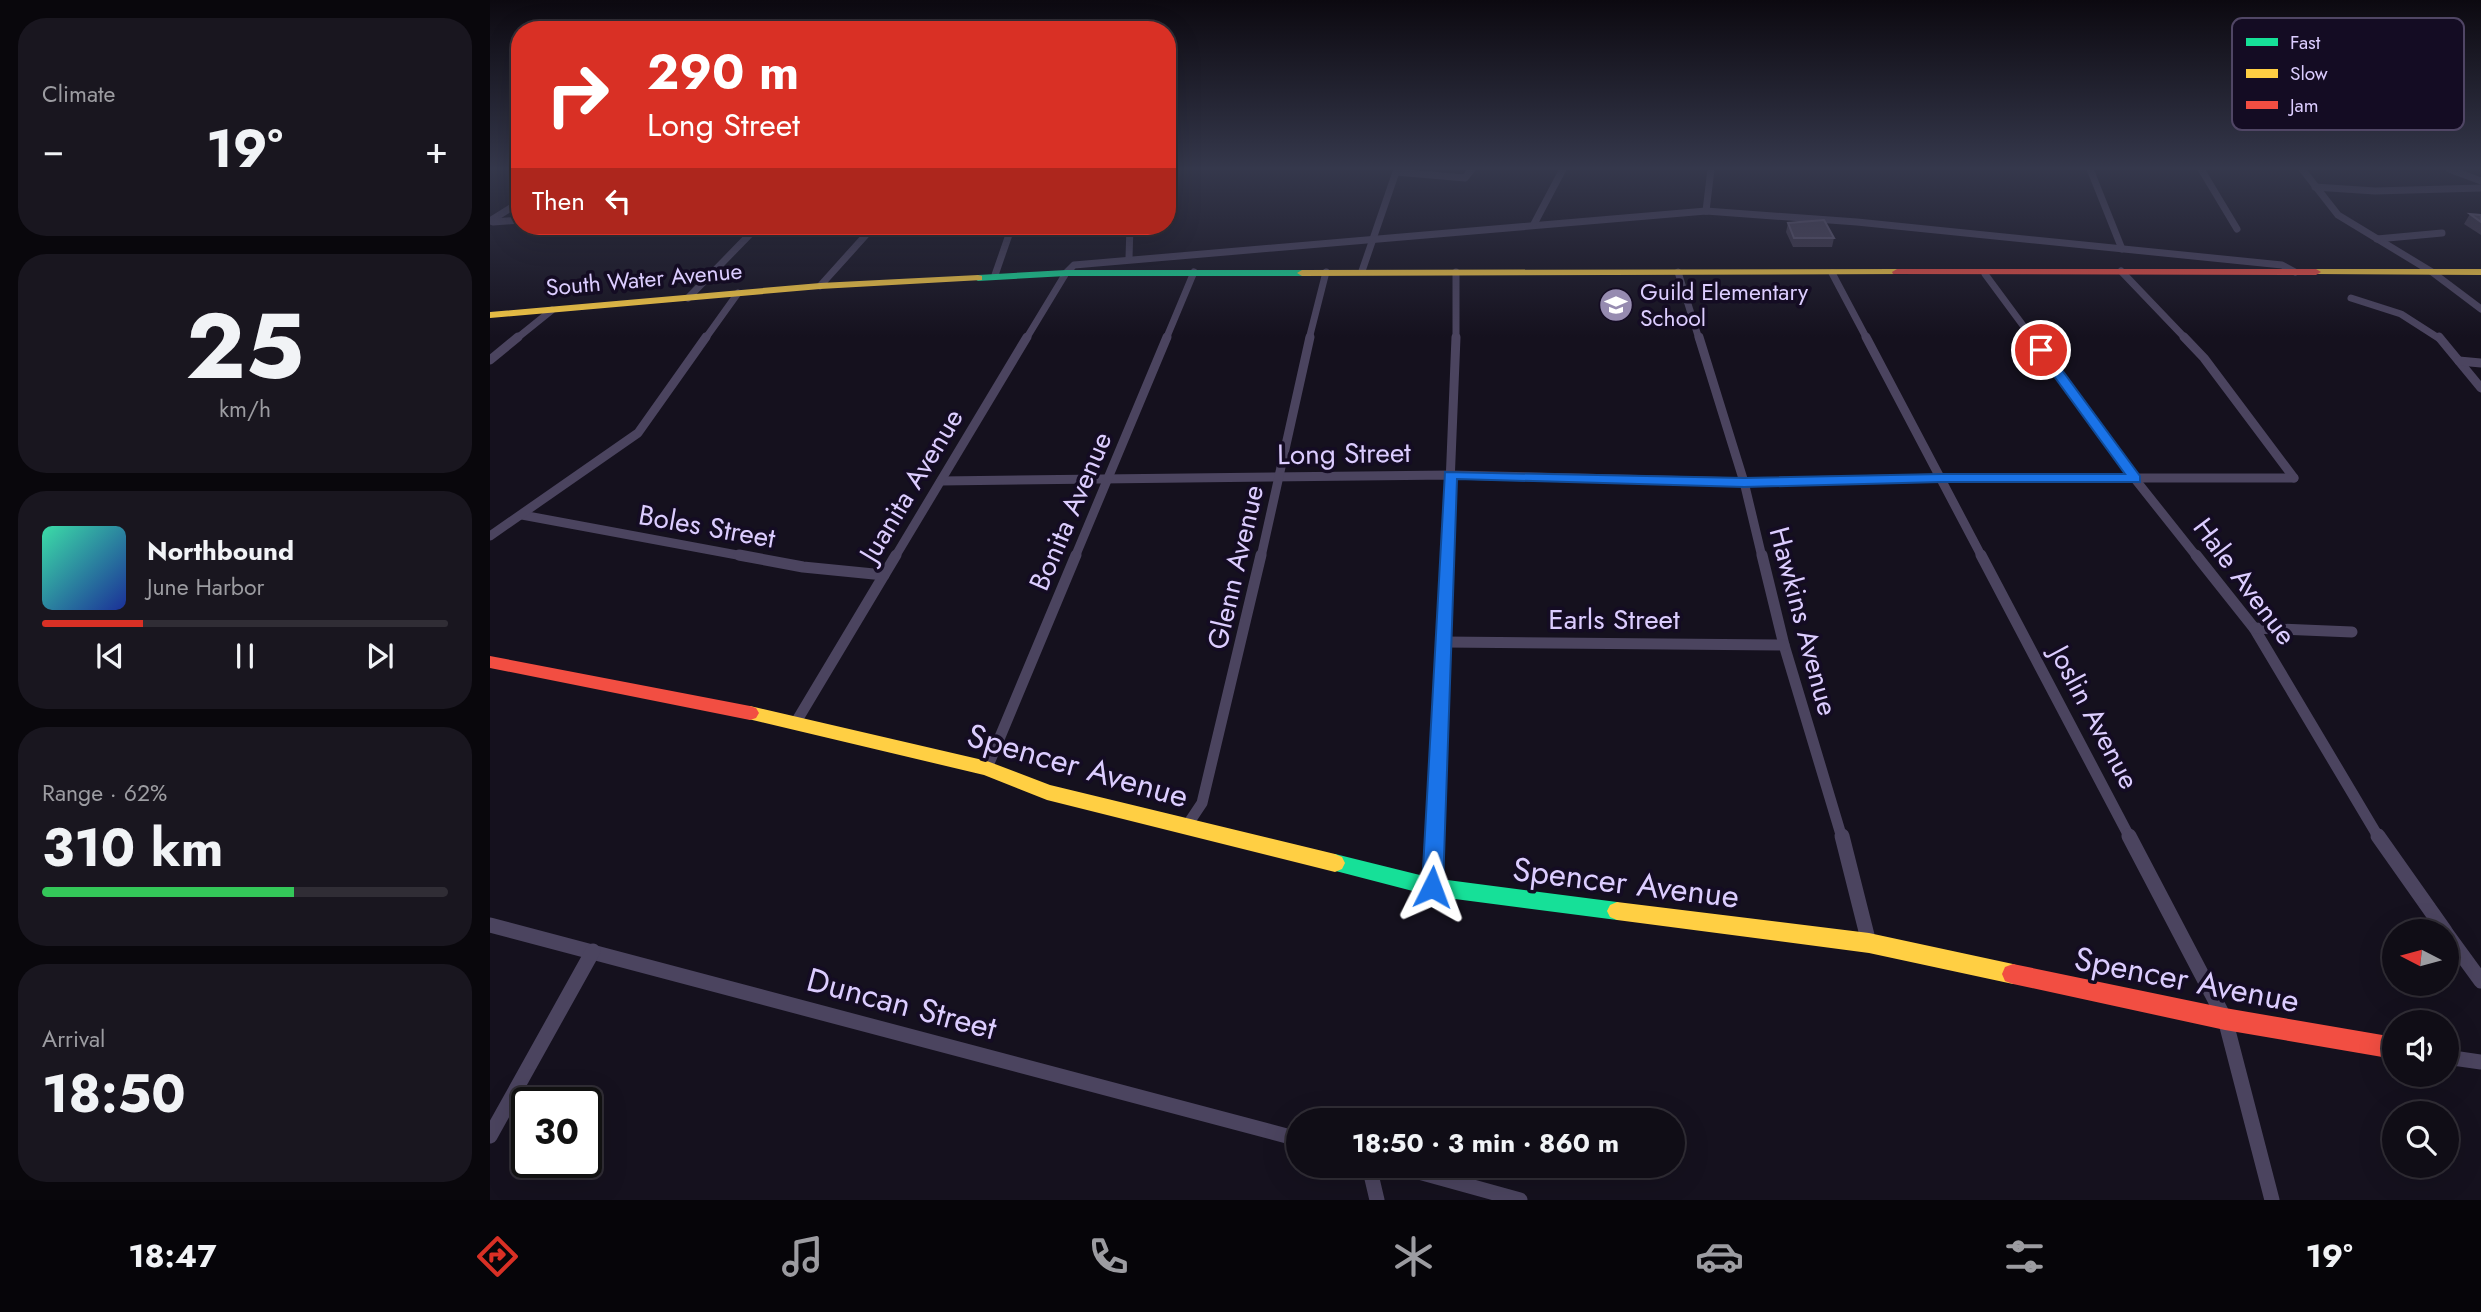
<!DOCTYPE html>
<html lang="en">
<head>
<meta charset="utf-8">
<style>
	:root { --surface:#100d16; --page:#19161f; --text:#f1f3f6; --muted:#9c9ca1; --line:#302d35; --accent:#d93025 }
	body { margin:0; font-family:Jost,sans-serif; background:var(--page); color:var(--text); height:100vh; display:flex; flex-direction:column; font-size:26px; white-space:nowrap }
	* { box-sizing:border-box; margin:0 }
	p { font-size:23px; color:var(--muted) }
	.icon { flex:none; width:38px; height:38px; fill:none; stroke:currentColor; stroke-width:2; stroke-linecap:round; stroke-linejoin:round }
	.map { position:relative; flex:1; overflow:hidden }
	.side { display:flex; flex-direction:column; gap:18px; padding:18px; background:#09070c; width:490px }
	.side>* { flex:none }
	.banner { position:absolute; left:21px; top:21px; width:665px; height:214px; border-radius:28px; box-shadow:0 7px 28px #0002,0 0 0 2px var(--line); background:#d93025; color:#fff; overflow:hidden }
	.needle { width:46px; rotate:276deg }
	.fabs { position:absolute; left:1892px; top:919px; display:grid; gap:14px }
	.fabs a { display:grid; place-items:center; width:77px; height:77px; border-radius:50%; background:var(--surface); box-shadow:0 7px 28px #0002,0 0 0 2px var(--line); font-size:35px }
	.speed { position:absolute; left:21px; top:1087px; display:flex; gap:14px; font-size:35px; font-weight:700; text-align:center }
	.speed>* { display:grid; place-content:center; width:91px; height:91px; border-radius:50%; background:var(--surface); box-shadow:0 7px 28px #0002,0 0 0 2px var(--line); line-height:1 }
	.speed .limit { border:4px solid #111; border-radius:10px; background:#fff; color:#111 }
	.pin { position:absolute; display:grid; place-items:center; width:60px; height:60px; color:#fff; margin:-30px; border:4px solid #fff; border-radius:50%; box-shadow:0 2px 7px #0007 }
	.me { position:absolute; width:77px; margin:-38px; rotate:3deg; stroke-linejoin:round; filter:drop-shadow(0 0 5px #0008) }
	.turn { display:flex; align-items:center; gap:24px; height:147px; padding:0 21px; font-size:32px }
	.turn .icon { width:91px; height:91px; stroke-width:2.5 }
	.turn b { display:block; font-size:49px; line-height:60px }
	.then { display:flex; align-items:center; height:66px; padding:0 21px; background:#0003; gap:14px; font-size:26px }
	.big { font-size:52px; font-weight:700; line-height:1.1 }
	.side .tile { flex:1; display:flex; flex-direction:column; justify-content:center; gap:10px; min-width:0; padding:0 24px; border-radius:28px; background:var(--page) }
	.side .dial { align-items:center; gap:0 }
	.dial b { font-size:91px; line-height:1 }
	.song { display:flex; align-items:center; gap:21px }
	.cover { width:84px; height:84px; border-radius:10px; background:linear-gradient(135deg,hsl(160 70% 55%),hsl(230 70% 35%)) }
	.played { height:7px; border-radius:4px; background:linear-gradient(90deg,var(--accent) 25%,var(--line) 25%) }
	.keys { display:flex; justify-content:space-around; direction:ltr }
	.heat { display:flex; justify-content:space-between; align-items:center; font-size:38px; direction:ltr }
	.charge { height:10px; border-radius:5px; background:linear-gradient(90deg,#34c759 62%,var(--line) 0) }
	.trip { position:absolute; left:796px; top:1108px; width:399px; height:70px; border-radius:35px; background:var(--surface); box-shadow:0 7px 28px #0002,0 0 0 2px var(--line); font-weight:700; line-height:70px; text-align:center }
	.tab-bar { display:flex; height:112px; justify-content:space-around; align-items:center; background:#060509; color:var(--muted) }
	.tab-bar .icon { width:49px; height:49px }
	.tab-bar .on { color:var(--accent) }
	.tab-bar b { font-size:32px; color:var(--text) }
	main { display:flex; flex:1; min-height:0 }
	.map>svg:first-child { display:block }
</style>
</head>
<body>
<main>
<section class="side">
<div class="tile"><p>Climate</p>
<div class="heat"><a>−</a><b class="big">19°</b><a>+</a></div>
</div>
<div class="tile dial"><b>25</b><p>km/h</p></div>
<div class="tile">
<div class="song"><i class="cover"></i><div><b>Northbound</b><p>June Harbor</p></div></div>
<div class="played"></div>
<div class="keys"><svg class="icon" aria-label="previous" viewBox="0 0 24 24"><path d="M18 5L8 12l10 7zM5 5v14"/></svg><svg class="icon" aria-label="pause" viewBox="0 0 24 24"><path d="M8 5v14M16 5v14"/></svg><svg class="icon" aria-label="next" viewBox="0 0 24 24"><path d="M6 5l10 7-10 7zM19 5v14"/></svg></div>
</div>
<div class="tile"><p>Range · 62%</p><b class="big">310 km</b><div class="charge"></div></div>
<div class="tile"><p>Arrival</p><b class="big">18:50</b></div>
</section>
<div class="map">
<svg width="1991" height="1200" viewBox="0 0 1991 1200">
	<rect width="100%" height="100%" fill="#15111e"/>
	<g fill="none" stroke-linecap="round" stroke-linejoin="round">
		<!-- street-far3 -->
		<g stroke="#4b445f" stroke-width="7">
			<path d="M 1600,169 L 1632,249"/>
			<path d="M 1711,169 L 1747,229"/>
			<path d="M 1812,169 L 1848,215 L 1942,272 L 1991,309"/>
			<path d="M 1959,169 L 1991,181"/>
			<path d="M 906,172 L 975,178 L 982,169"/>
			<path d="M 1825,187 L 1885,191 L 1991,188"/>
			<path d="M 1216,211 L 1221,169"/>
			<path d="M 0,221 L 30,202"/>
			<path d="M 3,222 L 30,220"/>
			<path d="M 1044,224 L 1073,169"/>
			<path d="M 1887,239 L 1952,233"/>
			<path d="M 639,258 L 640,226"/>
			<path d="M 872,271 L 907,169"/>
			<path d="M 1631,271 L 1696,339"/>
			<path d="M 966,272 L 966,339"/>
			<path d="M 1188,272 L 1209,339"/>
			<path d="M 1342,273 L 1377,339"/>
			<path d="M 1495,274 L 1543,339"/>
			<path d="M 505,275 L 522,226"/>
			<path d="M 330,286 L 384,226"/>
			<path d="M 198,298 L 268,226"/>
			<path d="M 1861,298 L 1911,314 L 1950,339"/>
			<path d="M 26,339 L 62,310"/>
			<path d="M 215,339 L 248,293"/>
			<path d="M 536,339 L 576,273 L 584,265 L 1216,211 L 1367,222 L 1792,265 L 1805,272"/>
			<path d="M 676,339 L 704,272"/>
			<path d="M 819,339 L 836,272"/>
		</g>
		<!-- street-far2 -->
		<g stroke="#4b445f" stroke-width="9">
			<path d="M 1209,337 L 1254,482 L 1272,557"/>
			<path d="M 1376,337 L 1492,557"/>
			<path d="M 1541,337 L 1645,479 L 1707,557"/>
			<path d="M 1694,337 L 1714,358 L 1804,478"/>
			<path d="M 1949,337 L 1991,388"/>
			<path d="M 0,360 L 28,337"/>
			<path d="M 1969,361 L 1991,363"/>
			<path d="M 451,481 L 960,475 L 1254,482 L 1451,478 L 1804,478"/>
			<path d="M 32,515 L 258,557"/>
			<path d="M 0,536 L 148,433 L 216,337"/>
			<path d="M 405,557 L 537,337"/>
			<path d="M 585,557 L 677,337"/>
			<path d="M 771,557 L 820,337"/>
			<path d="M 957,557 L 966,337"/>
		</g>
		<!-- street-far1 -->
		<g stroke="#4b445f" stroke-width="11">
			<path d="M 249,555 L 313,567 L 394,575"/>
			<path d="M 1272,555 L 1294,645 L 1352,838"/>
			<path d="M 1491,555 L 1640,838"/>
			<path d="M 1706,555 L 1764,628 L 1889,838"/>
			<path d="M 1764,628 L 1862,632"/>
			<path d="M 954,642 L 1294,645"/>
			<path d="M 306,722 L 406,555"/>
			<path d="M 497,768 L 586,555"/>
			<path d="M 696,827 L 712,803 L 771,555"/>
			<path d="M 944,838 L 957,555"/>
		</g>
		<!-- street -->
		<g stroke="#4b445f" stroke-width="15">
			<path d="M 1352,836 L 1379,943"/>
			<path d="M 1639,836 L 1735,1019 L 1782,1200"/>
			<path d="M 1888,836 L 1955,931"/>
			<path d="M 942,887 L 944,836"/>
			<path d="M 0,925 L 808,1139"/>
			<path d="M 1956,933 L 1991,981"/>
			<path d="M 1956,1057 L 1991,1062"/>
			<path d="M 0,1136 L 103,951"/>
			<path d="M 879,1166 L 887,1200"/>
			<path d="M 907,1166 L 1030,1200"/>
		</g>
		<!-- fast -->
		<g fill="#16e098" fill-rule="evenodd">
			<path d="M 576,270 L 812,270 L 817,273 L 812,276 L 576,276 L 488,281 L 483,278 L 488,275 Z"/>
			<path d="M 845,854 L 942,878 L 1127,902 L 1134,905 L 1137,911 L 1134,917 L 1127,920 L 942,896 L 838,869 L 835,863 L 838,857 Z"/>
		</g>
		<!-- slow -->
		<g fill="#ffcf43" fill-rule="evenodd">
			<path d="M 1407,269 L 1412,272 L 1411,274 L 812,276 L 807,273 L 812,270 Z"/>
			<path d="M 1826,269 L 1991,269 L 1991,275 L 1822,274 L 1821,272 Z"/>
			<path d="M 488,275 L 492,276 L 492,280 L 330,289 L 0,318 L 0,312 L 330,283 Z"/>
			<path d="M 260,706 L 497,761 L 560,785 L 845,854 L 852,857 L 855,863 L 852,869 L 845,872 L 557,800 L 494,775 L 254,718 L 251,713 L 254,708 Z"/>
			<path d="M 1127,902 L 1379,933 L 1523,964 L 1531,967 L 1534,974 L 1531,981 L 1523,984 L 1379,953 L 1127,920 L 1120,917 L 1117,911 L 1120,905 Z"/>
		</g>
		<!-- jam -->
		<g fill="#f24e42" fill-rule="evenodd">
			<path d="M 1407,269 L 1826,269 L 1831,272 L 1826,275 L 1403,274 L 1402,272 Z"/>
			<path d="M 0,656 L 260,706 L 266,708 L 269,713 L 266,718 L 260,720 L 0,668 Z"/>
			<path d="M 1523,964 L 1735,1008 L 1904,1037 L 1904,1059 L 1735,1030 L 1523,984 L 1515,981 L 1512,974 L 1515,967 Z"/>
		</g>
	</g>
	<!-- wall -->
	<g fill="#41394d">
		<path d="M 1980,214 L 1991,215 L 1991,235 L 1974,224 Z"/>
		<path d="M 1298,223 L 1344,238 L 1342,247 L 1303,247 L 1296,232 Z"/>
	</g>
	<!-- building -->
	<g fill="#514960" stroke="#675e79" stroke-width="2">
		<path d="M 1980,214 L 1991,215 L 1991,222 Z"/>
		<path d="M 1334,220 L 1344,238 L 1304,238 L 1298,223 Z"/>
	</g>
	<!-- sky -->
	<linearGradient id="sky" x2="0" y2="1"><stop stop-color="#0c0910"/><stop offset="0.5" stop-color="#35384c"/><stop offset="1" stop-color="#35384c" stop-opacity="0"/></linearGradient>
	<rect width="1991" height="337" fill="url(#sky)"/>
	<!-- route -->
	<path fill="#1a73e8" stroke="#114b97" stroke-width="2" d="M 1551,346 L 1555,347 L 1650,476 L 1650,482 L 1451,482 L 1254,487 L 967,479 L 953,887 L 950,893 L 942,896 L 935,893 L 932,887 L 955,472 L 1254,478 L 1451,474 L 1635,474 L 1545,350 Z"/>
	<!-- icons -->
	<defs>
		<g id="school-disc" transform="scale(1.75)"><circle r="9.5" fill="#968bb0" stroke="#140c23"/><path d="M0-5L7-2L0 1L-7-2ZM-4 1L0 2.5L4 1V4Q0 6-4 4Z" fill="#fff"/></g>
	</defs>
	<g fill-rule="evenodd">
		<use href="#school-disc" x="1126" y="305"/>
	</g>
	<g text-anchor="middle" stroke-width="7" stroke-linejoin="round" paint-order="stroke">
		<!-- far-street labels -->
		<g font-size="23" fill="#dccdff" stroke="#140c23">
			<text transform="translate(154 279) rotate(-5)" y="8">South Water Avenue</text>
		</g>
		<!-- far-poi labels -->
		<g font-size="23" fill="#dccdff" stroke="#140c23" text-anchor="start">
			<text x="1150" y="300">Guild Elementary<tspan x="1150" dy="26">School</tspan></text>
		</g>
		<!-- street labels -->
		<g font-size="28" fill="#dccdff" stroke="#140c23">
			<text transform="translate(854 453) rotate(-1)" y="10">Long Street</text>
			<text transform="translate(421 485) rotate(-59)" y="10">Juanita Avenue</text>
			<text transform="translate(580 511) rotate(-67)" y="10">Bonita Avenue</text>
			<text transform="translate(217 526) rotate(10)" y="10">Boles Street</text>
			<text transform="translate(745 567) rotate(-77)" y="10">Glenn Avenue</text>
			<text transform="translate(1755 581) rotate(53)" y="10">Hale Avenue</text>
			<text x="1124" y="629">Earls Street</text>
			<text transform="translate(1314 621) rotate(75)" y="10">Hawkins Avenue</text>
			<text transform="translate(1605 717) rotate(62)" y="10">Joslin Avenue</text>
		</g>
		<!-- near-street labels -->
		<g font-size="33" fill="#dccdff" stroke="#140c23">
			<text transform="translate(588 765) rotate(16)" y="12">Spencer Avenue</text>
			<text transform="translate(1136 882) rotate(7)" y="12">Spencer Avenue</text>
			<text transform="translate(1697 979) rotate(11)" y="12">Spencer Avenue</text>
			<text transform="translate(412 1003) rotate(15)" y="12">Duncan Street</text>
		</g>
	</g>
	<!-- legend -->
	<rect x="1742" y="18" width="232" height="112" rx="10" fill="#140c23" stroke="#504665" stroke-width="2"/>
	<rect x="1756" y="38" width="32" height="8" fill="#16e098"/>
	<rect x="1756" y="69" width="32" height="9" fill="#ffcf43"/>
	<rect x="1756" y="101" width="32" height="8" fill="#f24e42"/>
	<g font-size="19" fill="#dccdff">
		<text x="1800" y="49">Fast</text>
		<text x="1800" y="80">Slow</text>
		<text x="1800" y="112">Jam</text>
	</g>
</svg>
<div class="fabs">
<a><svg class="needle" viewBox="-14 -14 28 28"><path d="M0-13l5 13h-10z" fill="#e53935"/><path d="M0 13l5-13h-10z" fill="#9c9ca1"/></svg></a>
<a><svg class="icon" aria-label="sound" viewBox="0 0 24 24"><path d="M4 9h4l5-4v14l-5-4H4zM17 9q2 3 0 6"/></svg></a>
<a><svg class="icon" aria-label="search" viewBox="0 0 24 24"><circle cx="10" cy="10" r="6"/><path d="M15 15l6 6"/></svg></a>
</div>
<div class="speed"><div class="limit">30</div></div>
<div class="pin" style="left:1551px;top:350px;background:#d93025"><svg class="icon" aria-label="arrive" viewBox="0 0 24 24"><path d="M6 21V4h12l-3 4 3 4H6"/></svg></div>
<svg class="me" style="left:942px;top:887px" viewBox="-20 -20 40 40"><path d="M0-17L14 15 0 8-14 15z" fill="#1a73e8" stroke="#fff" stroke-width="4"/></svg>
<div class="trip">18:50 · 3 min · 860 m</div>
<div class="banner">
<div class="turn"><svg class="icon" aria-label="right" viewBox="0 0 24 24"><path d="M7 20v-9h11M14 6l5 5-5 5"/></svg><div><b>290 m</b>Long Street</div></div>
<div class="then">Then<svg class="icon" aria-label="left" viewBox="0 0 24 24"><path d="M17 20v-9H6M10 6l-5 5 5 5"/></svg></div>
</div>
</div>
</main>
<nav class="tab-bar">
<b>18:47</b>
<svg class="icon on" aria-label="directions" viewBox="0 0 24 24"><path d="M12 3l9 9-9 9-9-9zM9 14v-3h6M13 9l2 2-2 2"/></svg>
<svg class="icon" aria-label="music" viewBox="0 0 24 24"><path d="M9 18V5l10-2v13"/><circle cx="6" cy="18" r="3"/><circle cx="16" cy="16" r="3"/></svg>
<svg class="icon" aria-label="phone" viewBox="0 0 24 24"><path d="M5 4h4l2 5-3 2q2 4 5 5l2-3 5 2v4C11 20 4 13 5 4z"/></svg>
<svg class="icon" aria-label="climate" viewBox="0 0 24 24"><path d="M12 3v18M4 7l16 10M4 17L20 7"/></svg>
<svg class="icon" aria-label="car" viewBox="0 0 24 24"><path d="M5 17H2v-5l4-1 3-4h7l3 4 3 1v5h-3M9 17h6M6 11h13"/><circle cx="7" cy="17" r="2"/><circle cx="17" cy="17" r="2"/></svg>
<svg class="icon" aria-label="filters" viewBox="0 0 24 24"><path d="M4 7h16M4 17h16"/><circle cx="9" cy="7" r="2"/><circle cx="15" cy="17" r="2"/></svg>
<b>19°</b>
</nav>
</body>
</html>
